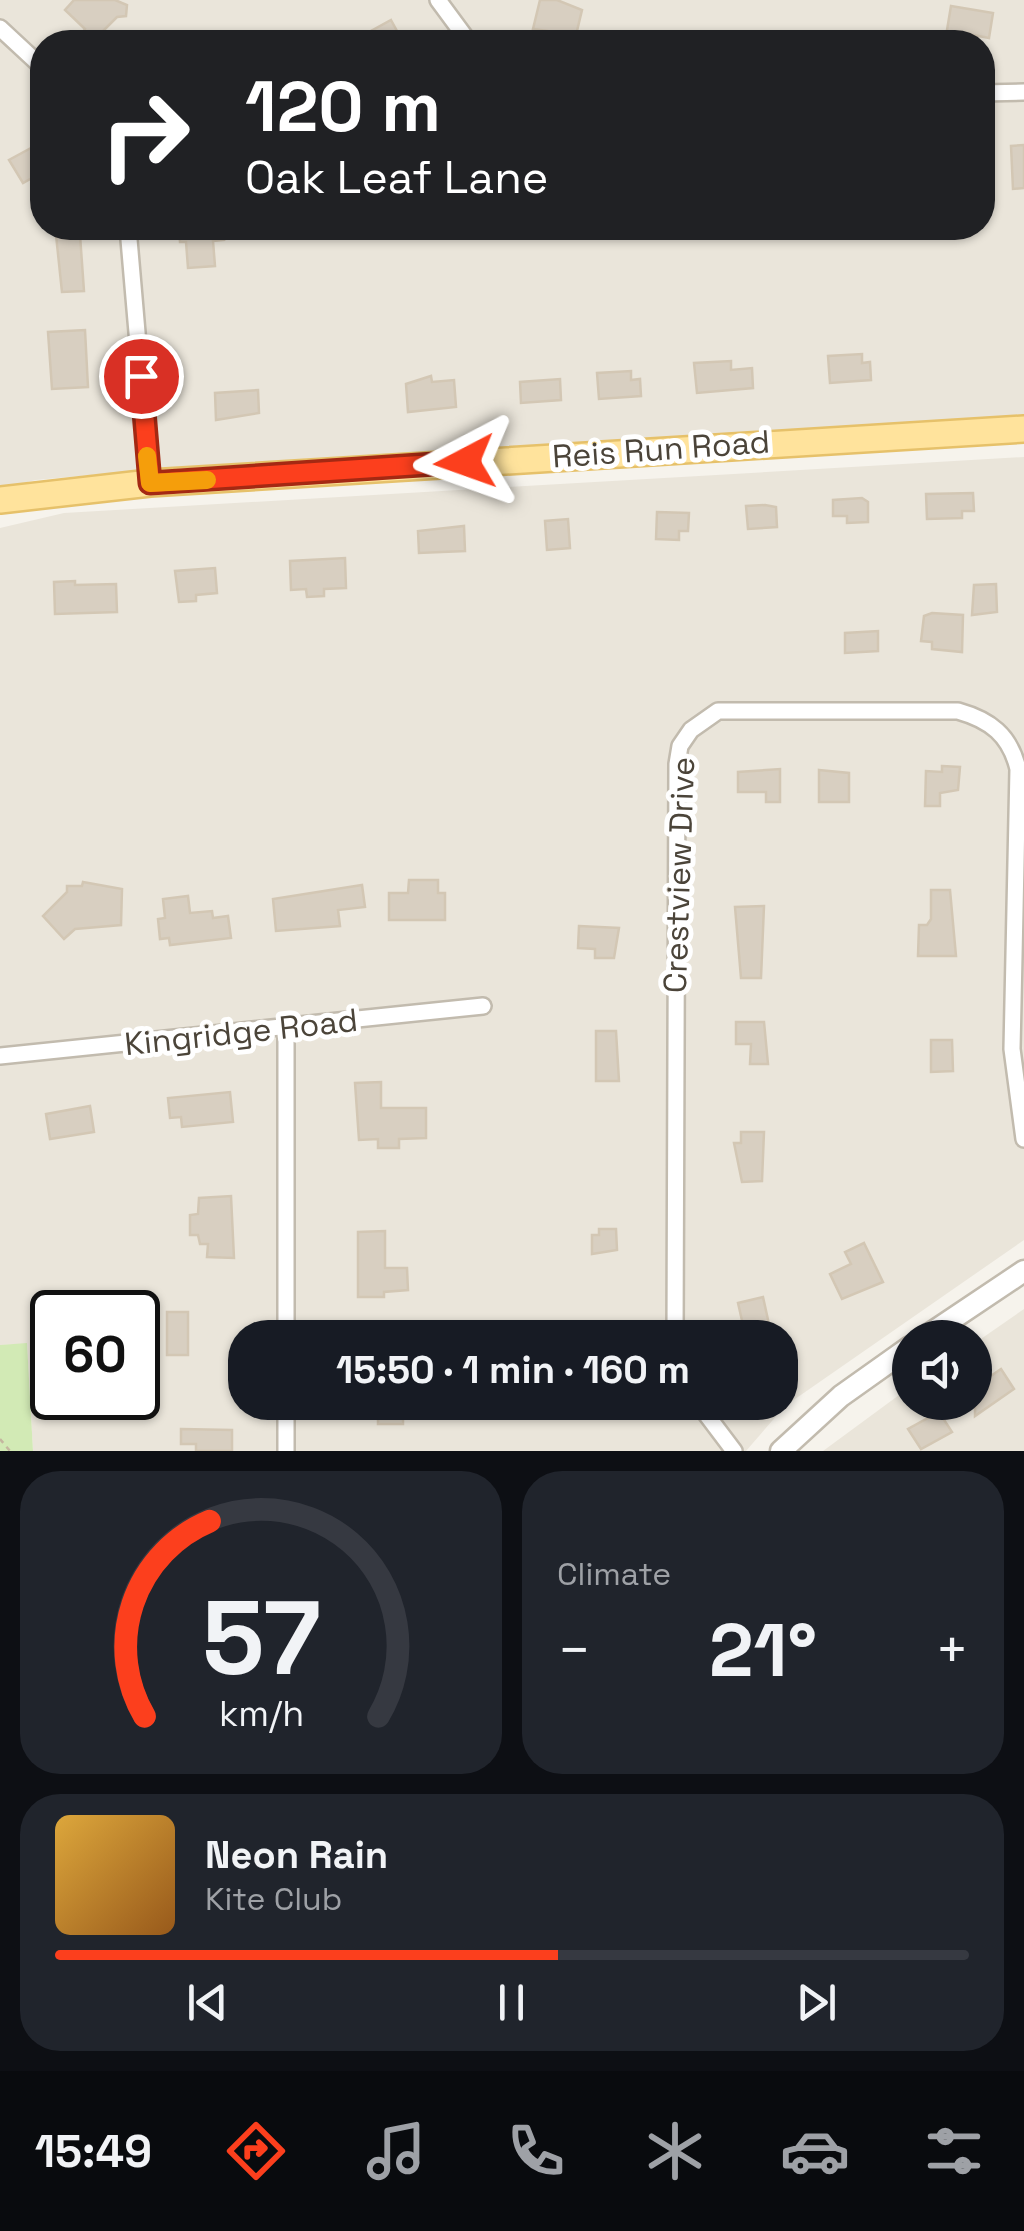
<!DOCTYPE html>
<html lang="en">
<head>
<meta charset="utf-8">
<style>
	:root { --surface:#171b24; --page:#20242c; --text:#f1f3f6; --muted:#9ea1a6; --line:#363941; --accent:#fc3f1d }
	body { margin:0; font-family:"Space Grotesk",sans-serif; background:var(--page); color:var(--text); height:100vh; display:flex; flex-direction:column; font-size:38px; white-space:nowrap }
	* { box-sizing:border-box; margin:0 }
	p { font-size:32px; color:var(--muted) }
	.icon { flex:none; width:55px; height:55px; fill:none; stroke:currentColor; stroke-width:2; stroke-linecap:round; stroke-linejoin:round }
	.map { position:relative; height:1451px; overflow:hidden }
	.sheet { display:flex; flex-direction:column; gap:20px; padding:20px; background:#0d0f14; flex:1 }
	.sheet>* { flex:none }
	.hud { position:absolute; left:30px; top:30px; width:965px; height:210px; border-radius:40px; box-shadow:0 2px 8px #0004; background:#202124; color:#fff; overflow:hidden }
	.controls { position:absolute; left:892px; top:1320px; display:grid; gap:20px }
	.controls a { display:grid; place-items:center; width:100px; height:100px; border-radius:50%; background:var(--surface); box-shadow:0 2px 8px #0004; font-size:50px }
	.speed { position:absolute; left:30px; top:1290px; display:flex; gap:20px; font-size:50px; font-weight:700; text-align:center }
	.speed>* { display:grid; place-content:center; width:130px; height:130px; border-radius:50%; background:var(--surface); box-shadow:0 2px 8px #0004; line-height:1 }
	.speed .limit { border:5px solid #111; border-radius:15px; background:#fff; color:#111 }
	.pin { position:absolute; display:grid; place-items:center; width:85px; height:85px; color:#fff; margin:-42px; border:5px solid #fff; border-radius:50%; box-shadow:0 2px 10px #0007 }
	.me { position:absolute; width:110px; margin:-55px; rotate:266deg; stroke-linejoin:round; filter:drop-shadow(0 0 8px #0008) }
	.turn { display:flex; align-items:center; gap:35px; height:210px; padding:0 50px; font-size:45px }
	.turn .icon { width:130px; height:130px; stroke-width:2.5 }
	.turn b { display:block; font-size:70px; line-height:85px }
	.big { font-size:75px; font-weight:800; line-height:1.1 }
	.sheet .widget { flex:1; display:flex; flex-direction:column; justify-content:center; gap:15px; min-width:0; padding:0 35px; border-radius:40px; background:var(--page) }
	.sheet .dial { align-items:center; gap:0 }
	.dial svg { height:260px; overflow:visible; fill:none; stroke:var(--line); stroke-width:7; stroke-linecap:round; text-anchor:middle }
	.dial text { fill:var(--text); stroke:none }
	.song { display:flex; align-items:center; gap:30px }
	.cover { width:120px; height:120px; border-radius:15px; background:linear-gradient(135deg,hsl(40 70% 55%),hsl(30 70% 35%)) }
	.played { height:10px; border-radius:5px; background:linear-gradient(90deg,var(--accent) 55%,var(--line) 55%) }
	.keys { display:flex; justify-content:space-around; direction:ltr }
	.heat { display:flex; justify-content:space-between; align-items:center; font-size:55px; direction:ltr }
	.sheet .tiles { flex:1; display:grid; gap:20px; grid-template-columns:1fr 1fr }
	.widget:last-child { grid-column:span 2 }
	.trip { position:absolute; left:228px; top:1320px; width:570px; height:100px; border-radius:40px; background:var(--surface); box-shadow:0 2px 8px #0004; font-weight:800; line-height:100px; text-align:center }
	.dock { display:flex; height:160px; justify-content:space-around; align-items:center; background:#090b0e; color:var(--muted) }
	.dock .icon { width:70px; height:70px }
	.dock .current { color:var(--accent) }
	.dock b { font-size:45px; color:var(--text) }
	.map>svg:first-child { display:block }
</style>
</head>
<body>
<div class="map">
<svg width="1024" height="1451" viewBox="0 0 1024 1451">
	<rect width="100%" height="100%" fill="#f6f3ec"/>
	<!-- residential -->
	<g fill="#eae5da" fill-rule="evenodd">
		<path d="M 0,0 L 1024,0 L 1024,415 L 190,466 L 36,480 L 0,488 ZM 42,42 L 982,42 L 982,228 L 42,228 Z"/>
		<path d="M 1024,457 L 1024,1240 L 785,1406 L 746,1451 L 33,1451 L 27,1344 L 0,1345 L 0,528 L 64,513 ZM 52,1312 L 138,1312 L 138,1398 L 52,1398 ZM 245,1338 L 780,1338 L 780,1402 L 245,1402 Z"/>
		<path d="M 1024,1309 L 1024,1451 L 823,1451 L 910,1387 L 910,1402 L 975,1402 L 975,1343 Z"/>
	</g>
	<!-- green -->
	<path fill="#d2eab5" d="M 27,1343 L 33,1451 L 0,1451 L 0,1345 Z"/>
	<!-- building -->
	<g fill="#d8cfc1" stroke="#d3c7b4" stroke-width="2.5">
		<path d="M 74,0 L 115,0 L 127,5 L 126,16 L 117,17 L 92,42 L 82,33 L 85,29 L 65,10 Z"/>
		<path d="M 540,0 L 557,0 L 582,10 L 576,35 L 533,29 Z"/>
		<path d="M 951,6 L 993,13 L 989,38 L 963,33 L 962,39 L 946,36 Z"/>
		<path d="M 391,20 L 403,42 L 352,42 L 369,32 Z"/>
		<path d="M 42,142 L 42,197 L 32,178 L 23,183 L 9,160 Z"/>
		<path d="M 1024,145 L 1024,188 L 1013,189 L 1011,146 Z"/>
		<path d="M 179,228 L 222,228 L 224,240 L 213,241 L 215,266 L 188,268 L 186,242 L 180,242 Z"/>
		<path d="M 56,235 L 80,235 L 84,291 L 62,292 Z"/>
		<path d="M 85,330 L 88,387 L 52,389 L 48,332 Z"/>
		<path d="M 862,354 L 862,363 L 870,362 L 871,380 L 830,383 L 828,356 Z"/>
		<path d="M 731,361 L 731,370 L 752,368 L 753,388 L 697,393 L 694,363 Z"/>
		<path d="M 631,371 L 631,380 L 640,379 L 641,396 L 599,399 L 597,373 Z"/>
		<path d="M 431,376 L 432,382 L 454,380 L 456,407 L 408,412 L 406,384 Z"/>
		<path d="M 560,379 L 561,400 L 521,403 L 520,382 Z"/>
		<path d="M 258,390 L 259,413 L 216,420 L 215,393 Z"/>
		<path d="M 973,493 L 974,511 L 962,511 L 962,518 L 927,519 L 926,494 Z"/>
		<path d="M 862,498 L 868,502 L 868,522 L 847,523 L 847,516 L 833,516 L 833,500 Z"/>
		<path d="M 765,505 L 776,507 L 777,527 L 748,529 L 746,506 Z"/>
		<path d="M 657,512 L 689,513 L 688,531 L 679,531 L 679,540 L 656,539 Z"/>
		<path d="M 568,519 L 570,548 L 547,550 L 545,521 Z"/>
		<path d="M 464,526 L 465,551 L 419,553 L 418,531 Z"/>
		<path d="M 345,558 L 346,588 L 324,589 L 324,596 L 307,597 L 306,589 L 291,590 L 290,561 Z"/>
		<path d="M 215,568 L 217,593 L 196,595 L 196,601 L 179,602 L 175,571 Z"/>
		<path d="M 75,581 L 75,585 L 116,584 L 117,612 L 55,614 L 54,582 Z"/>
		<path d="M 996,584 L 997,612 L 972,615 L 974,585 Z"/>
		<path d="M 932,613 L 963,615 L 962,652 L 932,649 L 932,642 L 921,641 L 924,616 Z"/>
		<path d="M 878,631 L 878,651 L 845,653 L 845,633 Z"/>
		<path d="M 942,766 L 960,767 L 958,790 L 940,793 L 940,806 L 925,806 L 926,771 L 942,772 Z"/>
		<path d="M 780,769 L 780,802 L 766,802 L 766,792 L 738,792 L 738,772 Z"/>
		<path d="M 819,770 L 849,773 L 849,802 L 819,802 Z"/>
		<path d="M 409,880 L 438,880 L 438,893 L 445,893 L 445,920 L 389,920 L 389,893 L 408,893 Z"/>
		<path d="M 83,882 L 122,889 L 121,925 L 75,929 L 64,939 L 43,916 L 67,892 L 67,886 L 82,886 Z"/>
		<path d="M 362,885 L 365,907 L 338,910 L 340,926 L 276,931 L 273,899 Z"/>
		<path d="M 931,890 L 950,890 L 956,956 L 918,956 L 919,925 L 927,925 L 931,919 Z"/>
		<path d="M 188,896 L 190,913 L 212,911 L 213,918 L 228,916 L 231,938 L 170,945 L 169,938 L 160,939 L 158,919 L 165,918 L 163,899 Z"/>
		<path d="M 764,906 L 761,978 L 741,978 L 735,907 Z"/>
		<path d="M 579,926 L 619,928 L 614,958 L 595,958 L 595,949 L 578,948 Z"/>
		<path d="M 736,1022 L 764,1022 L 768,1064 L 750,1064 L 751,1044 L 736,1044 Z"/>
		<path d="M 596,1031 L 616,1031 L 619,1081 L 596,1081 Z"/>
		<path d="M 931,1040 L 952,1040 L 953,1071 L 931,1072 Z"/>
		<path d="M 381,1082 L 381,1108 L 426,1108 L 426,1138 L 399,1139 L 399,1148 L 378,1148 L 378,1139 L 359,1140 L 355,1083 Z"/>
		<path d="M 230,1092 L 233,1122 L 182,1127 L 181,1117 L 170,1118 L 168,1098 Z"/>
		<path d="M 90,1106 L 94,1132 L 50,1139 L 46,1114 Z"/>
		<path d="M 741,1132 L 764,1132 L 762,1181 L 742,1182 L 734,1143 L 741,1143 Z"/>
		<path d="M 231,1196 L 234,1258 L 207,1257 L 208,1244 L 200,1244 L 198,1235 L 190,1235 L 190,1215 L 198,1214 L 199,1198 Z"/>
		<path d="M 599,1229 L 616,1229 L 617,1250 L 592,1254 L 592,1235 L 599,1235 Z"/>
		<path d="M 385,1231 L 385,1268 L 407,1268 L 408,1290 L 384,1292 L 384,1297 L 358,1297 L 358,1232 Z"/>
		<path d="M 864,1243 L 883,1282 L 842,1299 L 830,1274 L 851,1264 L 845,1252 Z"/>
		<path d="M 763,1297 L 772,1338 L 746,1338 L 738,1303 Z"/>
		<rect x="167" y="1312" width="21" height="43"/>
		<path d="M 1001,1369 L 1014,1389 L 975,1416 L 975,1387 Z"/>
		<rect x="378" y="1402" width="25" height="22"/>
		<path d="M 939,1412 L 952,1432 L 921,1449 L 908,1429 Z"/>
		<path d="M 181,1429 L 232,1430 L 232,1451 L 196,1451 L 196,1444 L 181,1444 Z"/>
	</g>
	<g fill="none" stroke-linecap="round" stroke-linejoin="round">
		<!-- minor casing -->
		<g stroke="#c2bbae" stroke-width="20">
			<g id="minor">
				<path d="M 438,0 L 469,42"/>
				<path d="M 0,28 L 42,67"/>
				<path d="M 765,42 L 818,42"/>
				<path d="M 982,93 L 1024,92"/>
				<path d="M 128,228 L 150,483"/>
				<path d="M 0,1056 L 483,1006"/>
				<path d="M 286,1338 L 286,1029"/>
				<path d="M 675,1338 L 677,764 L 680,746 L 691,730 L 718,711 L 958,711 C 990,720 1010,735 1018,769 L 1012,1049 L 1024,1139"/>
				<path d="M 697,1402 L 734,1451"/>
				<path d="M 286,1451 L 286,1402"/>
			</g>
		</g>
		<!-- tertiary casing -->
		<g stroke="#c2bbae" stroke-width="25">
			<g id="tertiary">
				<path d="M 924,1338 L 1024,1271"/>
				<path d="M 781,1451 L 841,1396 L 910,1347"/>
			</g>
		</g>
		<!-- primary casing -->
		<g stroke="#e6c16a" stroke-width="30">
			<path id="primary" d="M 0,500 L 150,483 L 1024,429"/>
		</g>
		<!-- path -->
		<path stroke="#c4b79f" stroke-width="2.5" stroke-dasharray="5 5" stroke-linecap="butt" d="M 0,1439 L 10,1451"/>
		<!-- minor -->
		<use href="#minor" stroke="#fff" stroke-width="15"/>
		<!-- tertiary -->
		<use href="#tertiary" stroke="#fff" stroke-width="20"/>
		<!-- primary -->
		<use href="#primary" stroke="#ffe39c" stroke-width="25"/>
	</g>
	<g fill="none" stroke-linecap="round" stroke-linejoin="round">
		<!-- route casing -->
		<g stroke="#a42913" stroke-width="25">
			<path id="route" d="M 141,376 L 150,483 L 465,462"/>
		</g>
		<!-- route -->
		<use href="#route" stroke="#fc3f1d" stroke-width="18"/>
		<!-- slow -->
		<path stroke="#f59e0b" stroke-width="18" d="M 147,456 L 150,483 L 207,480"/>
	</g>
	<g text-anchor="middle" stroke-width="10" stroke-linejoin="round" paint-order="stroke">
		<!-- street labels -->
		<g font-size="32" fill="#4b4439" stroke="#fff">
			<text transform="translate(661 449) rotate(-4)" y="11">Reis Run Road</text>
			<text transform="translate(679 875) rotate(-88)" y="11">Crestview Drive</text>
			<text transform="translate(241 1032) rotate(-6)" y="11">Kingridge Road</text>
		</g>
	</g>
</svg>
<div class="controls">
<a><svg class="icon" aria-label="sound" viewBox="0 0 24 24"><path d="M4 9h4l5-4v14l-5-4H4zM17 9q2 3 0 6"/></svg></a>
</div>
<div class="speed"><div class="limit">60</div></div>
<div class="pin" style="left:141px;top:376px;background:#d93025"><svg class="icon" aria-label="arrive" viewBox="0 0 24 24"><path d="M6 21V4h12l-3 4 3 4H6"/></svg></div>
<svg class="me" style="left:465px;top:462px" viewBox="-20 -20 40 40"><path d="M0-17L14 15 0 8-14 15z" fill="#fc3f1d" stroke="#fff" stroke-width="4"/></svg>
<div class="trip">15:50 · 1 min · 160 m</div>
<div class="hud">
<div class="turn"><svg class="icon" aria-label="right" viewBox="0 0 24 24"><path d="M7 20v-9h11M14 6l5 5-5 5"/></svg><div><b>120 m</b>Oak Leaf Lane</div></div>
</div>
</div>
<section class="sheet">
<div class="tiles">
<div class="widget dial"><svg viewBox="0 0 100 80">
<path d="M14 69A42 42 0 1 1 86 69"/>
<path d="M14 69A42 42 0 0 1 34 9" stroke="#fc3f1d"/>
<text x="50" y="56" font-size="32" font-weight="700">57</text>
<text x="50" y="72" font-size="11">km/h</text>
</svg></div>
<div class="widget"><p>Climate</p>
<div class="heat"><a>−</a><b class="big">21°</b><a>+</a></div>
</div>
<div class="widget">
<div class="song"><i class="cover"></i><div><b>Neon Rain</b><p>Kite Club</p></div></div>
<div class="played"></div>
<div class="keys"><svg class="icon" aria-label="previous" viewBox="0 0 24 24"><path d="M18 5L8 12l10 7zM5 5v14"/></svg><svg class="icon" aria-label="pause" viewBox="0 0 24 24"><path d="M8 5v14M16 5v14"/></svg><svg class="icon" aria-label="next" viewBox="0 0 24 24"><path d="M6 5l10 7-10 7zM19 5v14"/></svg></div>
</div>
</div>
</section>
<nav class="dock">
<b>15:49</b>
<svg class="icon current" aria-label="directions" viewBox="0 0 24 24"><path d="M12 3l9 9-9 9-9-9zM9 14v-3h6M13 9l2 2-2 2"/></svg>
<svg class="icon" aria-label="music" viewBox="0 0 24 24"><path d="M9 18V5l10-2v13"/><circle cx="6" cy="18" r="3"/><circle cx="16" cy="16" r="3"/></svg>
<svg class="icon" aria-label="phone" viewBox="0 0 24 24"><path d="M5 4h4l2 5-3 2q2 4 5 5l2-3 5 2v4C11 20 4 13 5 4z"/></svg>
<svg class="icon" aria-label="climate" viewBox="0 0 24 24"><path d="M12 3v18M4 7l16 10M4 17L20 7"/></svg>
<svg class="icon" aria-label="car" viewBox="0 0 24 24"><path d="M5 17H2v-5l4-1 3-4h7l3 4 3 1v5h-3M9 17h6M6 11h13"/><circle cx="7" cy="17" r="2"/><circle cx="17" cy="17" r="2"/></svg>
<svg class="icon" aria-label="filters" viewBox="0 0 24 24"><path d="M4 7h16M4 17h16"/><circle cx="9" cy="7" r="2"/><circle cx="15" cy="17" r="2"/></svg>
</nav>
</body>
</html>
